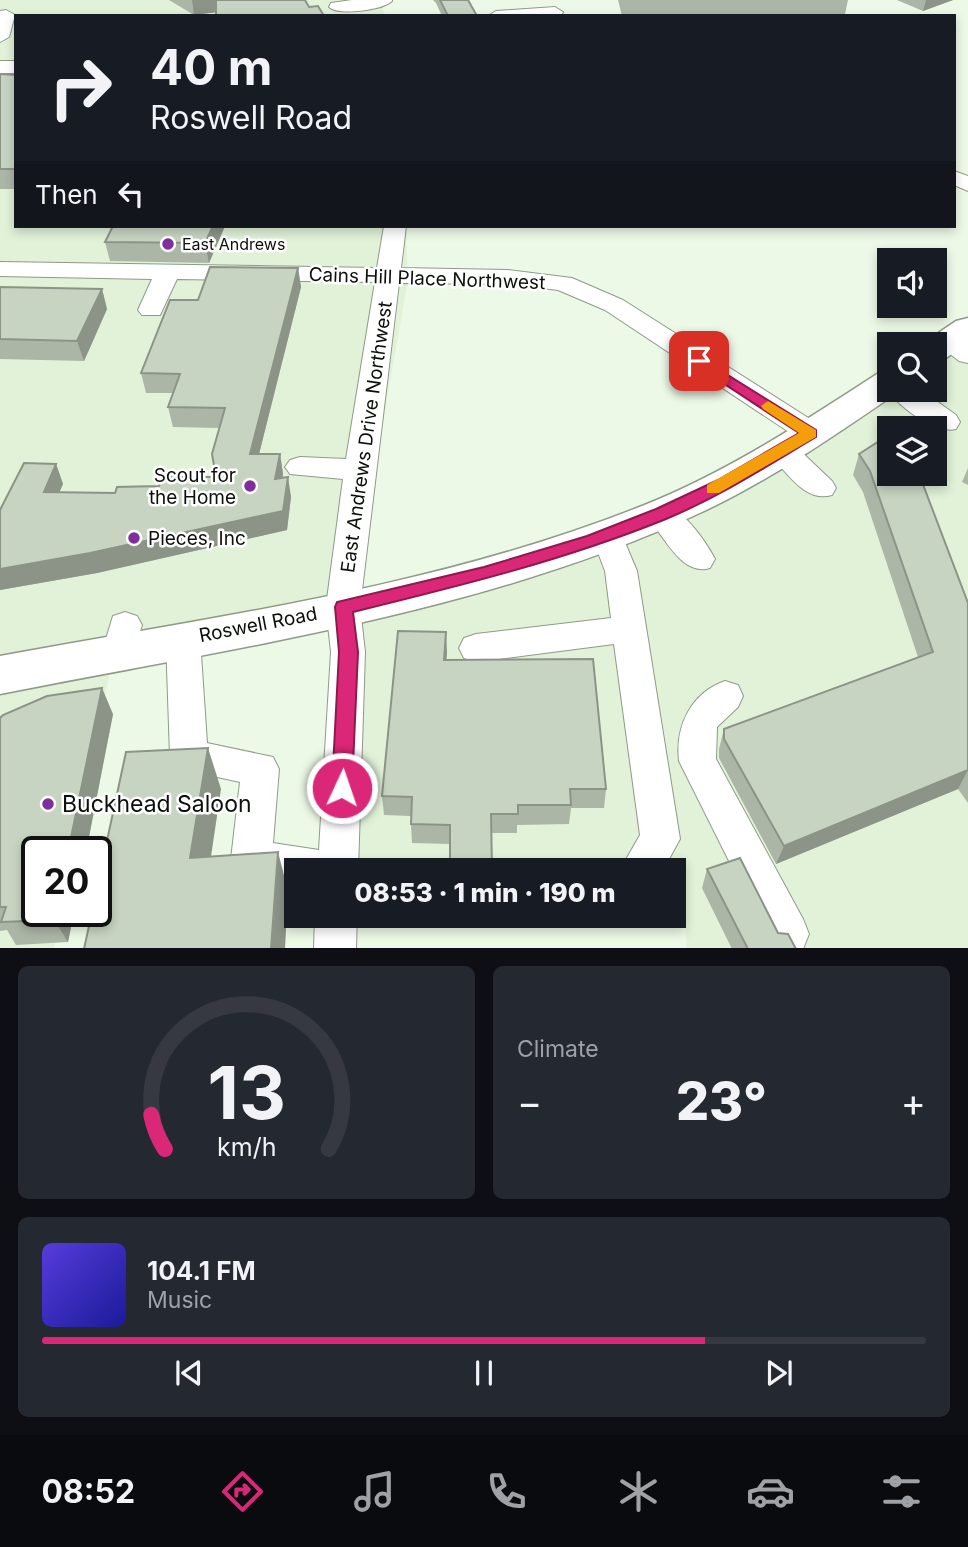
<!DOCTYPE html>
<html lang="en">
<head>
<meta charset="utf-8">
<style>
	:root { --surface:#171b24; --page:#242831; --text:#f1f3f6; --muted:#9ea1a6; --line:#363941; --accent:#db2777 }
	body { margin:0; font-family:Inter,sans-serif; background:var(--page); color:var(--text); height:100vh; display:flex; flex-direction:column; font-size:26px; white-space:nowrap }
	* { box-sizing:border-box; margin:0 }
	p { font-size:23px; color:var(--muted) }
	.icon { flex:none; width:38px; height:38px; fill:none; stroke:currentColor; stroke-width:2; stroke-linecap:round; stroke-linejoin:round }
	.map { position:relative; height:948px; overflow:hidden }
	.side { display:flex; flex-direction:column; gap:18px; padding:18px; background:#0d0f14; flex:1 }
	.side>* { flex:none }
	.hud { position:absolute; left:14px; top:14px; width:942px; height:214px; border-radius:0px; box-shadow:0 4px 10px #0003; background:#171b24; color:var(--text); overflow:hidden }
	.buttons { position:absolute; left:877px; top:248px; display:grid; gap:14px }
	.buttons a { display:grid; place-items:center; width:70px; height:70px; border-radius:0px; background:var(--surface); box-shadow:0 4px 10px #0003; font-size:35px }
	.speed { position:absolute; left:21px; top:836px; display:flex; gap:14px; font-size:35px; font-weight:700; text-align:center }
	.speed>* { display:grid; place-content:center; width:91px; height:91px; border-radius:50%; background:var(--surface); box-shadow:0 4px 10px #0003; line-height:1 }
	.speed .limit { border:4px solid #111; border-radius:10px; background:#fff; color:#111 }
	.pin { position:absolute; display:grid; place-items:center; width:60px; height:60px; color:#fff; margin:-30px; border-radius:14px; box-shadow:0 4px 10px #0006 }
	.me { position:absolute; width:77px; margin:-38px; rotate:3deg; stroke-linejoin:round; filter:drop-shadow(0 0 5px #0008) }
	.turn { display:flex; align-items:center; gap:24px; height:147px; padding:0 21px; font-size:32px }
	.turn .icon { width:91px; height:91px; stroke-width:2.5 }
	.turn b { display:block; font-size:49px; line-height:60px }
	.then { display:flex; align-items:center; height:66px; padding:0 21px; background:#0003; gap:14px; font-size:26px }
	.big { font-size:52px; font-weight:800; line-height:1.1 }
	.side .widget { flex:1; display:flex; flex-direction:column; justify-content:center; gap:10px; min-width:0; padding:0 24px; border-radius:10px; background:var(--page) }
	.side .dial { align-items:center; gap:0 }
	.dial svg { height:182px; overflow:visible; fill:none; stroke:var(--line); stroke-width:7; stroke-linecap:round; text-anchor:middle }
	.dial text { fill:var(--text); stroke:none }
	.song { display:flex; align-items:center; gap:21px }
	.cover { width:84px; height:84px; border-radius:10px; background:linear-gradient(135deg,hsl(250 70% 55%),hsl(240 70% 35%)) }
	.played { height:7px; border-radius:4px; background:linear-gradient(90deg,var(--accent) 75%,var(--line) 75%) }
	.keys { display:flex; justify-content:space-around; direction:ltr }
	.heat { display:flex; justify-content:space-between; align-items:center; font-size:38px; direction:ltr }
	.side .tiles { flex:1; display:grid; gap:18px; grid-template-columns:1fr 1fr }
	.widget:last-child { grid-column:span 2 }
	.trip { position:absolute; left:284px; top:858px; width:402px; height:70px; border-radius:0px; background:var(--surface); box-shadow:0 4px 10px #0003; font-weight:800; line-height:70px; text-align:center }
	.dock { display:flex; height:112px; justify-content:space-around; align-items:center; background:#090b0e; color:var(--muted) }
	.dock .icon { width:49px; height:49px }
	.dock .on { color:var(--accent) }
	.dock b { font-size:32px; color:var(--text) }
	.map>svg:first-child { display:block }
</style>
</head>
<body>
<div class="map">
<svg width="968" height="949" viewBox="0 0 968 949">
	<rect width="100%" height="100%" fill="#edf9e7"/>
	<!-- built -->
	<path fill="#e1f2d8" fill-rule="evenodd" d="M 0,0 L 378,0 L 386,16 L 16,16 L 16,226 L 406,226 L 408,280 L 349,615 L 738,474 L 889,390 L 934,390 L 935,364 L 968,346 L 968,948 L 687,948 L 683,902 L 674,902 L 674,870 L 351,870 L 349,616 L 114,652 L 73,852 L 37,852 L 37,912 L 62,912 L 54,948 L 0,949 ZM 889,429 L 934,429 L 934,474 L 889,474 Z"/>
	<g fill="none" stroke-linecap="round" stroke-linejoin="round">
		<!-- minor casing -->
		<g stroke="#8f9a88" stroke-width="2">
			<g id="minor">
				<path d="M 352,0 L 392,0 L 392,1 C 383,10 338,16 329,7 L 331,3 Z"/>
				<path d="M 555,7 L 563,12 L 561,16 L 488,16 L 496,11 Z"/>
				<path d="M 6,10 L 15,15 L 9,37 L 0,42 L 0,11 Z"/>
				<rect x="0" y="61" width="16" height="12"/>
				<path d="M 954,171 L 968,176 L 968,191 L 954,185 Z"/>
				<path d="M 384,226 L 406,226 L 401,268 L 507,270 L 572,278 L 623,300 L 821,426 L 825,433 L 821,440 L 811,443 L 801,440 L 605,310 L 558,290 L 507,284 L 399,283 L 360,607 L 365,652 L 358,870 L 296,870 L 296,885 L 251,878 L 237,872 L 231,859 L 240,782 L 176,768 L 170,756 L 166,639 L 171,629 L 183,625 L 195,629 L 200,639 L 207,743 L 273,757 L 279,769 L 273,843 L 319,850 L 331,652 L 326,607 L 343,479 L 290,474 L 285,467 L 290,460 L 300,457 L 346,459 L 375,282 L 177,279 L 160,315 L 142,315 L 138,310 L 152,279 L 0,276 L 0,262 L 377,268 Z"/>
				<path d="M 948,334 L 968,343 L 968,363 L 959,361 L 935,342 L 939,336 Z"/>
				<path d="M 888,390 L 921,390 L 956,415 L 960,422 L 956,429 C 935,434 900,408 888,390 Z"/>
				<path d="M 782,440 L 792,443 L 832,481 L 836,488 L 832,495 C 806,503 788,474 772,457 L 767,450 L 772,443 Z"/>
				<path d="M 662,503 C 683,509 705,540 715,559 L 710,568 C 683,576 667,541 651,522 L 647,514 L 651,506 Z"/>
				<path d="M 607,522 L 618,526 L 637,571 L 680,839 L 663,870 L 620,870 L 640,835 L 614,644 L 476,662 L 464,658 L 459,648 L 464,638 L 476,634 L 611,618 L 605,571 L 591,534 L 596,526 Z"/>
				<path d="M 125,612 L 137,616 L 142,625 L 131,662 L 119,666 L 107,662 L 102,652 L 113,616 Z"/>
				<path d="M 725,681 L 738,685 L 743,696 L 738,707 L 717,727 L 716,759 L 803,919 L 809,934 L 803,949 L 773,949 L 679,761 C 675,726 691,693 725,681 Z"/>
				<path d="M 315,915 L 357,915 L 356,949 L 314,949 Z"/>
			</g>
		</g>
		<!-- major casing -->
		<g stroke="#8f9a88" stroke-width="3">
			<g id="major">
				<path d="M 968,318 L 968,343 L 946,358 L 934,361 L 934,345 L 922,344 L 956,321 Z"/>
				<path d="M 889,371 L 889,390 L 901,390 C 837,434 772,479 702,512 C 482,614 236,647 0,694 L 0,656 C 217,616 441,587 647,504 C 729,471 803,422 877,374 Z"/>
			</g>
		</g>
		<!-- minor -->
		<use href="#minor" fill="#fff" fill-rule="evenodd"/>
		<!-- major -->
		<use href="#major" fill="#fff" fill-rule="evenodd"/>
	</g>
	<!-- wall -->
	<g fill="#acb6a7">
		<path d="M 169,0 L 305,0 L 309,7 L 324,16 L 216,12 L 194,15 Z"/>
		<path d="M 433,0 L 468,0 L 477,16 L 442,16 L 436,3 Z"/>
		<path d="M 618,0 L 848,0 L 845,14 L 622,16 Z"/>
		<path d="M 897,0 L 953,0 L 923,11 Z"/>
		<path d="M 0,74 L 16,75 L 16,189 L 0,189 Z"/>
		<path d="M 225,226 L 209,263 L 110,261 L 105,242 Z"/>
		<path d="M 298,268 L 301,287 L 259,454 L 280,454 L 283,474 L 283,478 L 291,497 L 287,530 L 97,573 L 0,590 L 56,464 L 63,484 L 59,492 L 115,493 L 216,477 L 219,428 L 173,427 L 168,407 L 173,393 L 146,393 L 141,373 L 198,300 Z"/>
		<path d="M 0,287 L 102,289 L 107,309 L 84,361 L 0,359 Z"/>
		<path d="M 859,454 L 968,603 L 968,803 L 958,789 L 776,864 L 719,758 L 719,749 L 724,729 L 918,657 L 863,492 L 853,475 Z"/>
		<path d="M 968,468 L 968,485 L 962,482 Z"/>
		<path d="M 447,652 L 446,660 L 606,789 L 604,808 L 571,808 L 569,824 L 517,825 L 517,833 L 491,833 L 450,844 L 412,843 L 411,824 L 411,816 L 384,815 L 382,796 Z"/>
		<path d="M 113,714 L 86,852 L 37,852 L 37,912 L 74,912 L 68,942 L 16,945 L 7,930 L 0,931 L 0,718 Z"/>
		<path d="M 707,869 L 778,933 L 796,949 L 732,949 L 702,888 Z"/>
	</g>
	<!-- shaded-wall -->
	<g fill="#8c9488">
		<path d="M 192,0 L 216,0 L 218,12 L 194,15 Z"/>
		<path d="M 926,0 L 953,0 L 923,11 Z"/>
		<path d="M 213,226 L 225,226 L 209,263 L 205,243 Z"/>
		<path d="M 298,268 L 301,287 L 254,474 L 250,454 Z"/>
		<path d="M 102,289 L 107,309 L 84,361 L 77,341 Z"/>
		<path d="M 280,454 L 283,474 L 279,499 L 275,479 Z"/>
		<path d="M 56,464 L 63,484 L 51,512 L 44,492 Z"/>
		<path d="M 288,477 L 291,497 L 287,530 L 97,573 L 0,590 L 0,569 Z"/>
		<path d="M 446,632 L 447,652 L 445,680 L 444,660 Z"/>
		<path d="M 102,688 L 113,714 L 86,852 L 68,852 Z"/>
		<path d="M 208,748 L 221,789 L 205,897 L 190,858 Z"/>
		<path d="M 968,770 L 958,789 L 776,864 L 784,846 Z"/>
		<path d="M 278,852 L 288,891 L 285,949 L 271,949 Z"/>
		<path d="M 56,912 L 74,912 L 68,942 L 54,920 Z"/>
	</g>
	<!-- building -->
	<g fill="#c8d4c2" stroke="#8c9488" stroke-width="2">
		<path d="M 216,0 L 305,0 L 309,7 L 318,6 L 324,16 L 216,16 Z"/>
		<path d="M 440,0 L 468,0 L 477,16 L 448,16 Z"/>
		<path d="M 0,74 L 16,75 L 16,169 L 0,169 Z"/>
		<path d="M 113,226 L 213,226 L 205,243 L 105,242 Z"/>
		<path d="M 210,267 L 298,268 L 250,454 L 280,454 L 275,479 L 288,477 L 283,511 L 90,553 L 0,569 L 0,510 L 24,463 L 56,464 L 44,492 L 115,493 L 117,487 L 159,486 L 162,477 L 216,477 L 212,454 L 225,408 L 168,407 L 180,374 L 141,373 L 170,300 L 198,300 Z"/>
		<path d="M 0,287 L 102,289 L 77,341 L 0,339 Z"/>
		<path d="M 884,438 L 889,441 L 889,474 L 919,474 L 968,603 L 968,770 L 784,846 L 724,739 L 724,729 L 933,652 L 870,471 L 859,454 Z"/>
		<path d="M 398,631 L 446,632 L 444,660 L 593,659 L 606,789 L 570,789 L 571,805 L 518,805 L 518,814 L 491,814 L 492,870 L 450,870 L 450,825 L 411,824 L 412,797 L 382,796 Z"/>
		<path d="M 102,688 L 68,852 L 37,852 L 37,912 L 56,912 L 54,920 L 1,922 L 6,907 L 0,907 L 0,718 L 3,715 L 47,696 Z"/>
		<path d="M 208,748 L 190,858 L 278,852 L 271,949 L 84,949 L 92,912 L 96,912 L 96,892 L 126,752 Z"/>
		<path d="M 740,858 L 778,933 L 788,934 L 796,949 L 748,949 L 707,869 Z"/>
	</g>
	<!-- route -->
	<path fill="#db2777" stroke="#8e194d" stroke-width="2" d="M 699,357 L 816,430 L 816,437 C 767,466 719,497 666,519 C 565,560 459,586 353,612 L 358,652 L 352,788 L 349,795 L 342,797 L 335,795 L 332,788 L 339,652 L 335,607 L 337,602 L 484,567 L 587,536 L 656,509 L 718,480 L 799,433 L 694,364 L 694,358 Z"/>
	<!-- slow -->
	<path fill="#f59e0b" d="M 768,401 L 816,430 L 816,437 L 719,493 L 707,493 L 707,485 L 799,433 L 763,409 L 761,406 Z"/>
	<!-- markers -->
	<g fill="#802e9d" stroke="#fff" stroke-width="2.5">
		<circle cx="168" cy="244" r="7"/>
		<circle cx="250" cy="486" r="7"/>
		<circle cx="134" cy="538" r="7"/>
		<circle cx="48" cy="804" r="7"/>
	</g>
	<g text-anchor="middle" stroke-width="5" stroke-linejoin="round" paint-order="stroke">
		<!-- far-poi labels -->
		<g font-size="16" fill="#0c100a" stroke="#fff" text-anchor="start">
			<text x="182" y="250">East Andrews</text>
		</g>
		<!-- street labels -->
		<g font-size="19" fill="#0c100a" stroke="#fff">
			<text transform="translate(427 278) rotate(2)" y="7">Cains Hill Place Northwest</text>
			<text transform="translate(366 437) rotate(-82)" y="7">East Andrews Drive Northwest</text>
			<text transform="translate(258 624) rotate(-11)" y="7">Roswell Road</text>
		</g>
		<!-- poi labels -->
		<g font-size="19" fill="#0c100a" stroke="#fff" text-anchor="end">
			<text x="236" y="482">Scout for<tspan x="236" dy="22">the Home</tspan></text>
			<text x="148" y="545" text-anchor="start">Pieces, Inc</text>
		</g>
		<!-- near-poi labels -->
		<g font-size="23" fill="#0c100a" stroke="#fff" text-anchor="start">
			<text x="62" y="812">Buckhead Saloon</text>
		</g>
	</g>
</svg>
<div class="buttons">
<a><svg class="icon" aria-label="sound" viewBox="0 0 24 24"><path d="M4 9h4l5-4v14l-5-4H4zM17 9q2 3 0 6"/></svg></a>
<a><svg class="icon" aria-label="search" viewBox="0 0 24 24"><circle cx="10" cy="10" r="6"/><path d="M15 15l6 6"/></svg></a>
<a><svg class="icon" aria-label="layers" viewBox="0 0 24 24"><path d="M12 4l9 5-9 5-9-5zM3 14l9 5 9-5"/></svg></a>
</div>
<div class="speed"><div class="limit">20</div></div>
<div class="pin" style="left:699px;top:361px;background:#d93025"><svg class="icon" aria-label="arrive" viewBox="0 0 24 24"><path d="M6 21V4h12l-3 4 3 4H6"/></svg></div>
<svg class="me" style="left:342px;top:788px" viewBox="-20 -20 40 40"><circle r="17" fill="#db2777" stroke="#fff" stroke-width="3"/><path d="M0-11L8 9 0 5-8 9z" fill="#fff"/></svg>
<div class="trip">08:53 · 1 min · 190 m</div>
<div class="hud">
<div class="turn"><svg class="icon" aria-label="right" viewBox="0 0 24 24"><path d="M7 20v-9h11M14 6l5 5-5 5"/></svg><div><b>40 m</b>Roswell Road</div></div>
<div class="then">Then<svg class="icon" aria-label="left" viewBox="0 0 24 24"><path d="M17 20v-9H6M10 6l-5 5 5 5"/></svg></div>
</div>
</div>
<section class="side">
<div class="tiles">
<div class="widget dial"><svg viewBox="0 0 100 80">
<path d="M14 69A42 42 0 1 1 86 69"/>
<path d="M14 69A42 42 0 0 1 8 54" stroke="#db2777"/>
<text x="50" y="56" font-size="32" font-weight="700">13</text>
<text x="50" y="72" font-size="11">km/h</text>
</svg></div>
<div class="widget"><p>Climate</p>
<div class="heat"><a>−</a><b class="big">23°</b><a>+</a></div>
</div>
<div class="widget">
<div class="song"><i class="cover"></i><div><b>104.1 FM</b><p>Music</p></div></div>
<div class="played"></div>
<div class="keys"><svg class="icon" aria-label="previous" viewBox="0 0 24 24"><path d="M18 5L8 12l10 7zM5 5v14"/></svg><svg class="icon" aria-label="pause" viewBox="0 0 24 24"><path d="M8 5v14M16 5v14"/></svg><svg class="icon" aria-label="next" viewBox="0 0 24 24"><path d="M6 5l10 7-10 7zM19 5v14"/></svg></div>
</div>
</div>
</section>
<nav class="dock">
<b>08:52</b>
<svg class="icon on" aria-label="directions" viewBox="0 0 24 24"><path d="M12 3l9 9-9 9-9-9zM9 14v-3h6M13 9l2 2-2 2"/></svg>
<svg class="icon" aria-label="music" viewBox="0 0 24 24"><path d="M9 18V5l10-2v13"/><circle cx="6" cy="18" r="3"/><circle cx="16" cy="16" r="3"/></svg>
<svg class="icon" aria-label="phone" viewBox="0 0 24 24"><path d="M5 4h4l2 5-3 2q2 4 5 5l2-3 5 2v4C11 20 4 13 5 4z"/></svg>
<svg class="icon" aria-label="climate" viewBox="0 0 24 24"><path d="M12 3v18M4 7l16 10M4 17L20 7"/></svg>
<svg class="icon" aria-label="car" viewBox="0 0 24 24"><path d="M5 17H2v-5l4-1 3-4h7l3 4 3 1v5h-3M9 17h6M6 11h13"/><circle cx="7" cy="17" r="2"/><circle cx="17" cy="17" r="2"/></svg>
<svg class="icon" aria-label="filters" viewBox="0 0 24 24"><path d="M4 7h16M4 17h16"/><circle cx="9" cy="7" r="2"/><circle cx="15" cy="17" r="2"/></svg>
</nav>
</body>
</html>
